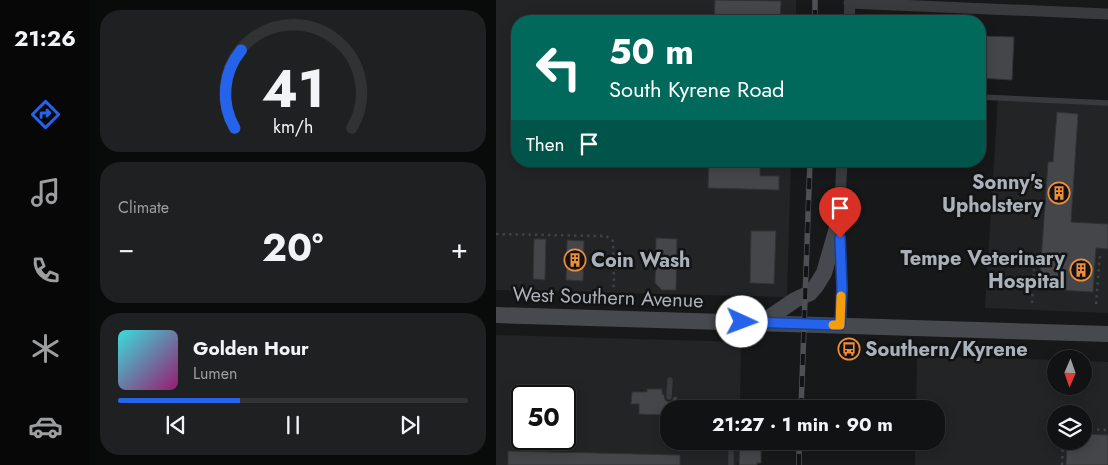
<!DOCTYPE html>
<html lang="en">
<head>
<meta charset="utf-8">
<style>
	:root { --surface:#111213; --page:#1e2021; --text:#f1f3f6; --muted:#9c9ea0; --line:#303233; --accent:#2563eb }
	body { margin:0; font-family:Jost,sans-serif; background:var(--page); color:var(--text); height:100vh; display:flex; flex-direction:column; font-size:19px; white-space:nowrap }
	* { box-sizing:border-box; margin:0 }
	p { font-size:16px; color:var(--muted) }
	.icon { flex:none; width:28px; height:28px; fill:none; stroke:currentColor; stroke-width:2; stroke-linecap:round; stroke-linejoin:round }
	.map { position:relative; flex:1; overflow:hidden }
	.sheet { display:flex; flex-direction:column; gap:10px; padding:10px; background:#090a0a; width:406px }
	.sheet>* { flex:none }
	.top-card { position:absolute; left:15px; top:15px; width:475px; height:152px; border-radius:20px; box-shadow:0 2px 12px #0003,0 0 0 1px var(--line); background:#00695c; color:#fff; overflow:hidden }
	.needle { width:32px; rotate:182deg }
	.controls { position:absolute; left:551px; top:350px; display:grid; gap:10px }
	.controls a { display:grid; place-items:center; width:45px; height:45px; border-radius:50%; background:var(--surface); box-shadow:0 2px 12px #0003,0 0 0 1px var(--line); font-size:25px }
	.speed { position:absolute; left:15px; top:385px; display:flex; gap:10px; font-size:25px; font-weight:700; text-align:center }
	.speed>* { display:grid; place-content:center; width:65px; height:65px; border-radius:50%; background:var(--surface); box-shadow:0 2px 12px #0003,0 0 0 1px var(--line); line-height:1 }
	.speed .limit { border:2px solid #111; border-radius:8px; background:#fff; color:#111 }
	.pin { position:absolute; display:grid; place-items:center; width:42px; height:42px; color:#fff; margin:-51px -21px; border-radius:50% 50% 50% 0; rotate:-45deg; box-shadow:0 0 5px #0007 }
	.pin .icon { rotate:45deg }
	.me { position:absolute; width:55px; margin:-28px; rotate:92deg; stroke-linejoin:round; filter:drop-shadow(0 0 4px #0008) }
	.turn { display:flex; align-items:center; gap:18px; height:105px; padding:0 15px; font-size:22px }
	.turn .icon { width:65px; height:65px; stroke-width:2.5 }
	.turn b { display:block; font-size:35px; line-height:42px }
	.then { display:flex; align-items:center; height:48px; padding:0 15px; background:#0003; gap:10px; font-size:19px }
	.big { font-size:38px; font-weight:700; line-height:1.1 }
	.sheet .tile { flex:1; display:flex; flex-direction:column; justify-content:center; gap:8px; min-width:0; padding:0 18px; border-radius:20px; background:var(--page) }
	.sheet .dial { align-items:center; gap:0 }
	.dial svg { height:130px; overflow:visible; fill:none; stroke:var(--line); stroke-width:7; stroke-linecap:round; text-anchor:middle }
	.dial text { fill:var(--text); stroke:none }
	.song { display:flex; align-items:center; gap:15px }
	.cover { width:60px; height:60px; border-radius:8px; background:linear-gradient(135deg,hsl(180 70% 55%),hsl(320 70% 35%)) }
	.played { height:5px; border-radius:2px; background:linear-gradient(90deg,var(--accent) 35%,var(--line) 35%) }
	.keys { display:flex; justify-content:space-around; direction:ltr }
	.heat { display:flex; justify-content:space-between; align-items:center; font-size:28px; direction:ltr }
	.trip { position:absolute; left:164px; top:400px; width:285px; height:50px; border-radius:20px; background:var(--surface); box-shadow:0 2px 12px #0003,0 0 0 1px var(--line); font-weight:700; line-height:50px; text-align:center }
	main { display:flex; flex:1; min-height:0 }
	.menu { display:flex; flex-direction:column; width:90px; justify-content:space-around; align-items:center; background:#070708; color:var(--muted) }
	.menu .icon { width:35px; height:35px }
	.menu .on { color:var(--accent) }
	.menu b { font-size:22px; color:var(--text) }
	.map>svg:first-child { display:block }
</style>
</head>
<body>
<main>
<nav class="menu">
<b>21:26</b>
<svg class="icon on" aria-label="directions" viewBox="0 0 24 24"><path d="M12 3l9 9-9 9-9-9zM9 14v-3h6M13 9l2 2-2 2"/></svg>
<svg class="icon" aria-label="music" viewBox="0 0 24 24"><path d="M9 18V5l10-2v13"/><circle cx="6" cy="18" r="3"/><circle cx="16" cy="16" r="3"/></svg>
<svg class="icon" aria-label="phone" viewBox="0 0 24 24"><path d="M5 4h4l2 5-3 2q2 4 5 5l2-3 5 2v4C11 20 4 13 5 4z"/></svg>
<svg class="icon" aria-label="climate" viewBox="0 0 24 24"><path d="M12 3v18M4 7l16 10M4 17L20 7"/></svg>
<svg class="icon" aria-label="car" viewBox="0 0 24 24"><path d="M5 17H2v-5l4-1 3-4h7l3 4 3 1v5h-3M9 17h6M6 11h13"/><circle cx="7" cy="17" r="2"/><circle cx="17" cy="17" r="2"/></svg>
</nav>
<section class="sheet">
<div class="tile dial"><svg viewBox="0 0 100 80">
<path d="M14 69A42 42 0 1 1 86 69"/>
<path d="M14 69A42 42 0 0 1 18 21" stroke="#2563eb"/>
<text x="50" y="56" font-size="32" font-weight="700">41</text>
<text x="50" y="72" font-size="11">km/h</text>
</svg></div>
<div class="tile"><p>Climate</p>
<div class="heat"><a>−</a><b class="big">20°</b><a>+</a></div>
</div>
<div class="tile">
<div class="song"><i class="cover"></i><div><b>Golden Hour</b><p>Lumen</p></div></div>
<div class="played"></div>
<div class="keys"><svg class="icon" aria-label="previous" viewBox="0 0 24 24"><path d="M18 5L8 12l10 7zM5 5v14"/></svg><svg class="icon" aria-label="pause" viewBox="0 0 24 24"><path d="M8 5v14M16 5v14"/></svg><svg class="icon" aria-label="next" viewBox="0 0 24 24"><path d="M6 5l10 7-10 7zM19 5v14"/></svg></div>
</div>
</section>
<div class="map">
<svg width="612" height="465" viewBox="0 0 612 465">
	<rect width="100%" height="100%" fill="#171819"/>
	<!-- built -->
	<g fill="#232426" fill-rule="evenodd">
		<path d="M 0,0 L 300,0 L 300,21 L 21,21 L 21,161 L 295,161 L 291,297 L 0,290 Z"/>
		<path d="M 502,97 L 612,103 L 612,313 L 489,308 Z"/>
		<path d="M 0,335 L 245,342 L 244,409 L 172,409 L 172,441 L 244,441 L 243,462 L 241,462 L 241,465 L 0,465 ZM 26,396 L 69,396 L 69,439 L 26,439 Z"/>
		<path d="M 421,356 L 560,360 L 560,386 L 588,386 L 588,361 L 612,362 L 612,465 L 419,465 L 419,441 L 440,441 L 440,409 L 420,409 ZM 560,414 L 588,414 L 588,441 L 560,441 Z"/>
	</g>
	<!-- building -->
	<g fill="#444649" stroke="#313235">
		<path d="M 219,0 L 285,1 L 284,21 L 218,21 Z"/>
		<path d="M 484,36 L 518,37 L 516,80 L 484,78 Z"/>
		<path d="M 561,112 L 582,114 L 575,222 L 612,224 L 612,249 L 600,248 L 597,292 L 543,289 L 552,162 L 557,162 Z"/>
		<path d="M 213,161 L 264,161 L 264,176 L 283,176 L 283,190 L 212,188 Z"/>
		<path d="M 255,231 L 280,231 L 278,284 L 254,283 Z"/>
		<path d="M 160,238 L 181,239 L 180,290 L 166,290 L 159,283 Z"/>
		<path d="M 38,239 L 50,239 L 49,280 L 37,279 Z"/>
		<path d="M 71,240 L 88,241 L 87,281 L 70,280 Z"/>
		<path d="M 151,389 L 166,389 L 166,394 L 168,395 L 169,400 L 172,402 L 176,401 L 178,397 L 181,397 L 181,409 L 172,409 L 172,412 L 168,412 L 168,415 L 143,414 L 143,404 L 135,404 L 136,392 L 151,392 Z"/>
		<path d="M 588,434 L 612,435 L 612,465 L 570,465 L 571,441 L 588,441 Z"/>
		<path d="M 244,441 L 265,441 L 265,463 L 261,463 L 261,465 L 243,465 Z"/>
		<path d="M 12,451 L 184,455 L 184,465 L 12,465 Z"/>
	</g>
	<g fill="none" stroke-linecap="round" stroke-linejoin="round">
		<!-- path -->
		<g stroke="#3e4245" stroke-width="2.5" stroke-dasharray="2.5 4" stroke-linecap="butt">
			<path d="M 0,234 L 99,236 L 110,236 L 117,241 L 118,283 L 117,288"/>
			<path d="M 536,303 L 538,269"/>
			<path d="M 600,304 L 604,254"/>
			<path d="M 588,429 L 612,430"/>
			<path d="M 566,465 L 567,441"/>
		</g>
		<!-- lane -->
		<g stroke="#383a3e" stroke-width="5.5">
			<path d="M 484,97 L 612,103"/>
			<path d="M 173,397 L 174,380"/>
			<path d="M 235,465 L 235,441"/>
		</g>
		<!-- street -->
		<g stroke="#383a3e" stroke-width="11">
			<path d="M 353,3 L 612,14"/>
			<path d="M 353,21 L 354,0"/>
			<path d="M 345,325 L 346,288 L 343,221 L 346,161"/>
		</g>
		<!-- secondary -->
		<g stroke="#464a4e" stroke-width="16">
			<path d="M 0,315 L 612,334"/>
			<path d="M 265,323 L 299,300 L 314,293 L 320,286 L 328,273 L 343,221"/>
		</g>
		<!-- rail casing -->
		<g stroke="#4d5155" stroke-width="5.5">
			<g id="rail">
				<path d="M 319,21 L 319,0"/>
				<path d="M 305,409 L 314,161"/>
				<path d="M 303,465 L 303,441"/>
			</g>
		</g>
		<!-- rail -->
		<use href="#rail" stroke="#121314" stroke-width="4" stroke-dasharray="11" stroke-linecap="butt"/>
	</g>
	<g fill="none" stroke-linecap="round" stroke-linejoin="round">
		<!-- route casing -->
		<g stroke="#184099" stroke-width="12">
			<path id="route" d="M 246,322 L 344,325 L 346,288 L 344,238"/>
		</g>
		<!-- route -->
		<use href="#route" stroke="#2563eb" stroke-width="9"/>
		<!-- slow -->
		<path stroke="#f59e0b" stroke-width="9" d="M 337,325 L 344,325 L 345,296"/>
	</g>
	<!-- icons -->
	<defs>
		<g id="building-ring" transform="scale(1.125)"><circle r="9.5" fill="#121314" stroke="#ef8e39" stroke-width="1.5"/><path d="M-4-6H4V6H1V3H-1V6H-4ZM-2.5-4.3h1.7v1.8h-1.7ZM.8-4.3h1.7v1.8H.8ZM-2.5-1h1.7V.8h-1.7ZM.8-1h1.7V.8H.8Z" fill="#ef8e39"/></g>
		<g id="bus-ring" transform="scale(1.125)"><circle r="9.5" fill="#121314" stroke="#ef8e39" stroke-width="1.5"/><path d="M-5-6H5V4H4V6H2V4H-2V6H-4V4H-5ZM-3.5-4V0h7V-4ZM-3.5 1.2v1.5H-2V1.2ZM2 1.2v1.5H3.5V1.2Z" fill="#ef8e39"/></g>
	</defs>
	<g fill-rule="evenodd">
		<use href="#building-ring" x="563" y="193"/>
		<use href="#building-ring" x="79" y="260"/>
		<use href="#building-ring" x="585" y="270"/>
		<use href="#bus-ring" x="353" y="349"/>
	</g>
	<g text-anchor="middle" stroke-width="5" stroke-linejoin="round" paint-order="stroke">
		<!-- poi labels -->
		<g font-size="20" font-weight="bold" fill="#aab1b9" stroke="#121314" text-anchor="end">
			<text x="547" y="189">Sonny's<tspan x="547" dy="23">Upholstery</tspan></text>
			<text x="569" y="265">Tempe Veterinary<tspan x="569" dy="23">Hospital</tspan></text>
			<text x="95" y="267" text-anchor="start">Coin Wash</text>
			<text x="369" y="356" text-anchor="start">Southern/Kyrene</text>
		</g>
		<!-- street labels -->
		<g font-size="20" fill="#aab1b9" stroke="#121314">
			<text transform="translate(112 297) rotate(2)" y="7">West Southern Avenue</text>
		</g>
	</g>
</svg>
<div class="controls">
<a><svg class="needle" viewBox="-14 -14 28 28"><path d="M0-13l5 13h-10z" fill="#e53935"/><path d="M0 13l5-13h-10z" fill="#9c9ea0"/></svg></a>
<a><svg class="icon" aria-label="layers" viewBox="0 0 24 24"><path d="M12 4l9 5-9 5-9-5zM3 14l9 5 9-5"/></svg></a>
</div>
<div class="speed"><div class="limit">50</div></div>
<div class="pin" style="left:344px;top:238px;background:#d93025"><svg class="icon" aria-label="arrive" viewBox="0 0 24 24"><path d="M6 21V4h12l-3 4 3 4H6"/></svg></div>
<svg class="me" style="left:246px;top:322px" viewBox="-20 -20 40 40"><circle r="19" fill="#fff"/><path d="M0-13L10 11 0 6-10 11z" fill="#2563eb"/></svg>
<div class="trip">21:27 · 1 min · 90 m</div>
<div class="top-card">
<div class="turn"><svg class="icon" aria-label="left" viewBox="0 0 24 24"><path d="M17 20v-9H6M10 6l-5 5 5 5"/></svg><div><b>50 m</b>South Kyrene Road</div></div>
<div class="then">Then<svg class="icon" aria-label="arrive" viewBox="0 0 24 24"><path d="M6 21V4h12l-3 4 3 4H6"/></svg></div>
</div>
</div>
</main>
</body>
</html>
